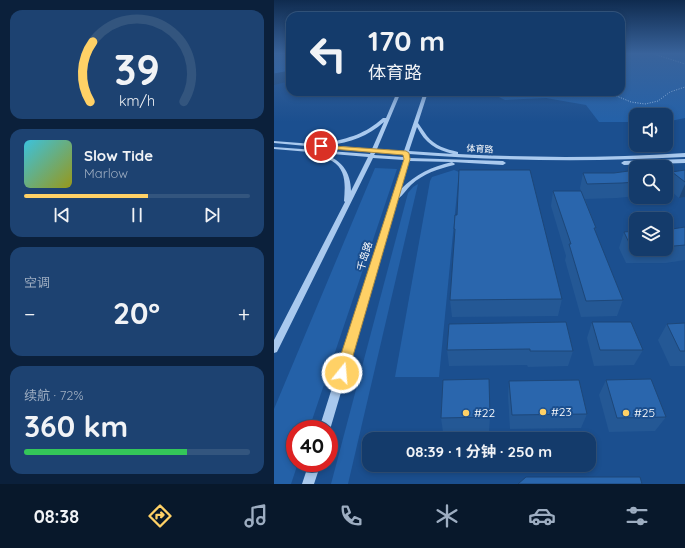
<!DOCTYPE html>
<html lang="zh">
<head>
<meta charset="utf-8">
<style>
	:root { --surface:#143b6b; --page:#1d4271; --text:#f1f3f6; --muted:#9dadc1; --line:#33557e; --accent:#ffd166 }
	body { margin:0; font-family:Quicksand,"Noto Sans SC",sans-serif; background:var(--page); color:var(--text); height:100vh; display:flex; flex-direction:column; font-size:15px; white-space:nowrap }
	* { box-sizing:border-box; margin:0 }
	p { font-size:13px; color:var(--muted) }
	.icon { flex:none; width:22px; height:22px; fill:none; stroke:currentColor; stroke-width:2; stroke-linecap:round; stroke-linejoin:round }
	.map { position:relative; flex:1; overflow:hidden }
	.sheet { display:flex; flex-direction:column; gap:10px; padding:10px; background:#0b203b; width:274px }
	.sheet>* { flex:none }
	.hud { position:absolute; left:12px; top:12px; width:339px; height:84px; border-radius:12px; box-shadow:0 2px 6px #0003,0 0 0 1px var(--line); background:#143b6b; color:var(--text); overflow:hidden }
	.buttons { position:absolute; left:355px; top:108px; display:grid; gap:8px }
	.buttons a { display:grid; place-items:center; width:44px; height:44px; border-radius:8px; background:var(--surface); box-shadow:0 2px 6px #0003,0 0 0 1px var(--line); font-size:20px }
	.speed { position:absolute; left:12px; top:420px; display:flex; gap:8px; font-size:20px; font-weight:700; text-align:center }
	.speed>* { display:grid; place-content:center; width:52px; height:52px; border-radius:50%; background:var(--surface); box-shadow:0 2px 6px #0003,0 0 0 1px var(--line); line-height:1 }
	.speed .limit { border:6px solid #d22; background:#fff; color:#111 }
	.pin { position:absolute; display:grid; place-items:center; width:34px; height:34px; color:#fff; margin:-17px; border:2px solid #fff; border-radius:50%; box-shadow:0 1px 4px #0007 }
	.me { position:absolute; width:44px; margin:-22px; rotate:17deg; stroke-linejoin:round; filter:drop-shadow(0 0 3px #0008) }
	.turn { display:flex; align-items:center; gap:14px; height:84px; padding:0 16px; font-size:18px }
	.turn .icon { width:52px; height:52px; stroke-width:2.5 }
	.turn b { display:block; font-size:28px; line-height:34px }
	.big { font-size:30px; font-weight:700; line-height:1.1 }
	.sheet .card { flex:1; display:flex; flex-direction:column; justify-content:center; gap:6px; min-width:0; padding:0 14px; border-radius:12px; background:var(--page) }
	.sheet .dial { align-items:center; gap:0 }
	.dial svg { height:104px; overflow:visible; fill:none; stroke:var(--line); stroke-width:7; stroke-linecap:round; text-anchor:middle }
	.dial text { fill:var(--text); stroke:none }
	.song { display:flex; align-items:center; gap:12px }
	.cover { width:48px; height:48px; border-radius:6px; background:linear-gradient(135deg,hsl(190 70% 55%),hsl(60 70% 35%)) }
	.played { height:4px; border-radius:2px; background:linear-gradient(90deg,var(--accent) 55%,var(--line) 55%) }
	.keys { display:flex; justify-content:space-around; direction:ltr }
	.heat { display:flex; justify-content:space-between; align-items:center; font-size:22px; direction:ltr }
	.charge { height:6px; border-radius:3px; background:linear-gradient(90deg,#34c759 72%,var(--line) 0) }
	.trip { position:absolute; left:88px; top:432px; width:234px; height:40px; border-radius:12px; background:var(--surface); box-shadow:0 2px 6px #0003,0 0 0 1px var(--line); font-weight:700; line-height:40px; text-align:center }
	.dock { display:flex; height:64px; justify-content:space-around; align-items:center; background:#08182b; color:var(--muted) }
	.dock .icon { width:28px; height:28px }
	.dock .selected { color:var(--accent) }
	.dock b { font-size:18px; color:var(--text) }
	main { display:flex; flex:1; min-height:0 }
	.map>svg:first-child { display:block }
</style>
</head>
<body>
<main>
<section class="sheet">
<div class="card dial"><svg viewBox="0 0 100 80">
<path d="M14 69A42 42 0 1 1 86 69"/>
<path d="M14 69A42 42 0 0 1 16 23" stroke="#ffd166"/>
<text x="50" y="56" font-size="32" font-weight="700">39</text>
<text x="50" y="72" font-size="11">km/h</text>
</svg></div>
<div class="card">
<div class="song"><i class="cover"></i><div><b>Slow Tide</b><p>Marlow</p></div></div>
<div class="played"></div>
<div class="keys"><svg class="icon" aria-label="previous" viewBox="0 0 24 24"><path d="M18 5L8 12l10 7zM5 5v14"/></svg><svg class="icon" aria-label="pause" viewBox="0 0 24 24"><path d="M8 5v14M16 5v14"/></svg><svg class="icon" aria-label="next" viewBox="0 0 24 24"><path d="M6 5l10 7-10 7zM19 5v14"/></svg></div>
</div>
<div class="card"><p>空调</p>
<div class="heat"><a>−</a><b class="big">20°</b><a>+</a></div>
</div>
<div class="card"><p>续航 · 72%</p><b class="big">360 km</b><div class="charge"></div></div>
</section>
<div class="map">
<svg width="411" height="484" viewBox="0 0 411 484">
	<rect width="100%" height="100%" fill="#1b4f8f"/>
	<!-- green -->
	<g fill="#2461a8">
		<path d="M 347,54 L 411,54 L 411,118 L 392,122 L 392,115 L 362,115 L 362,122 L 325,122 L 312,105 L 272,98 L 231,100 L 215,92 L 347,92 Z"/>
		<path d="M 101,168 L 123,169 L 35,429 L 21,429 L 21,463 L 24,463 L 17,484 L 0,484 L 0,409 Z"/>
		<path d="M 180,170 L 185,172 L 165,377 L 121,377 L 156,181 L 158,177 Z"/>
		<path d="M 144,184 L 74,484 L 57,484 L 134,193 L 139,187 Z"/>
	</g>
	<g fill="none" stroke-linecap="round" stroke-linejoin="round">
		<!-- path -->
		<g stroke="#a9c9ee" stroke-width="1" stroke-dasharray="1 1.5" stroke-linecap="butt">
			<path d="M 380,54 L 411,64"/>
			<path d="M 333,92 L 357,102 L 371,104 L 384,101 L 396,92 L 411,87"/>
		</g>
		<!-- minor -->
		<g fill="#a9c9ee" fill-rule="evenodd">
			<path d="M 123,92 L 127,92 L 103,149 L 130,151 L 150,92 L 154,92 L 144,123 C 147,127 150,132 153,136 C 161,146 172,149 184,152 L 184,154 C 260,158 335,158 411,153 L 411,157 C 319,162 227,161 135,154 L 135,158 L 229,161 L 232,163 L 229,165 L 178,162 L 181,164 L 180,165 C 164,169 150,173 137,185 C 133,189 129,195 124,199 L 55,433 L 55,429 L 45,429 L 130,160 L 99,158 L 3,352 L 0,353 L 0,340 L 71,202 L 70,201 C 71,186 73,170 58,161 C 54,159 50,158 46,156 L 49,154 C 67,159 77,172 77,191 L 94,157 L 0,149 L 0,147 L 96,154 L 97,152 L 0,143 L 0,141 L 52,145 L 52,143 C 76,138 91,134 109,118 L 112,118 ZM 110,122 L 98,149 L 55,145 C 76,143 94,136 110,122 ZM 143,127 C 151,143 162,150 179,154 L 135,151 ZM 102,152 L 130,154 L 130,157 L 100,155 ZM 135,161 L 178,162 C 157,167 142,174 127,189 Z"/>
			<path d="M 411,159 L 411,163 L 350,165 L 347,163 L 350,161 Z"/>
			<path d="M 35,463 L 47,463 L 40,484 L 28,484 Z"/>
		</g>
	</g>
	<!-- wall -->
	<g fill="#245895">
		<path d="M 362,170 L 362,196 L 343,198 L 311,199 L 322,228 L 321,231 L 349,300 L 343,316 L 307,317 L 291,260 L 292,256 L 277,206 L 279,191 L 307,191 L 306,188 L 309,173 L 340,173 Z"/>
		<path d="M 411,170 L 411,197 L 405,198 L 392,187 L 398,172 Z"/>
		<path d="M 181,215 L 288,299 L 284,316 L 178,317 L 176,300 L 180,243 L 180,229 Z"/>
		<path d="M 411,227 L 411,260 L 392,263 L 352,263 L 345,248 L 350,232 L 362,231 L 362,249 L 392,249 L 392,230 Z"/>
		<path d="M 292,322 L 299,351 L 294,366 L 254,367 L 253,365 L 175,366 L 173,350 Z"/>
		<path d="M 318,322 L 369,350 L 360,365 L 320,366 L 313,338 Z"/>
		<path d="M 411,323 L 411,366 L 396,366 L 384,340 L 393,324 Z"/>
		<path d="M 332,380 L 392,417 L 381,431 L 335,432 L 325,395 Z"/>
		<path d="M 235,381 L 313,414 L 307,428 L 236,429 L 234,396 Z"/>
		<path d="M 216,417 L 215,431 L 169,432 L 167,418 Z"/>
	</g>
	<!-- shaded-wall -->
	<g fill="#1d4779">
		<path d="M 16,71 L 16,81 L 0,85 L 0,74 Z"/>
		<path d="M 411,184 L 411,197 L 405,198 Z"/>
	</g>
	<!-- building -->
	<g fill="#2a66ad" stroke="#1d4779">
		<path d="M 0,54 L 16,54 L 16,62 L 15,62 L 16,62 L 16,71 L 0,74 Z"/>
		<path d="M 185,170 L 256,170 L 288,299 L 176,300 L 181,229 L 180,229 L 181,215 L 183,215 Z"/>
		<path d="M 362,170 L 362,182 L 348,183 L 313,184 L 309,173 L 340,173 Z"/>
		<path d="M 411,170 L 411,182 L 398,172 Z"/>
		<path d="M 279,191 L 307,191 L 322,228 L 320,228 L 349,300 L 312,301 L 295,244 L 297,244 Z"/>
		<path d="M 411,227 L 411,245 L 400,246 L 392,247 L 392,230 Z"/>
		<path d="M 362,231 L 362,247 L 357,247 L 350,232 Z"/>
		<path d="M 292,322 L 299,351 L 256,351 L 256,349 L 173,350 L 175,324 Z"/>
		<path d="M 318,322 L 357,322 L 369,350 L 326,350 Z"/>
		<path d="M 411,323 L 411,351 L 406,351 L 393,324 Z"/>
		<path d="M 215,379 L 216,417 L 167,418 L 169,380 Z"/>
		<path d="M 377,379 L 392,417 L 343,418 L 332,380 Z"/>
		<path d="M 305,380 L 313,414 L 238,415 L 235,381 Z"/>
		<path d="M 252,477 L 366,477 L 368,484 L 244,484 Z"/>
	</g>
	<!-- sky -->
	<linearGradient id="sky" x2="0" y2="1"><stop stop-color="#0f2b4f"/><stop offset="0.44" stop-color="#39639b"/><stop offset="1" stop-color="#39639b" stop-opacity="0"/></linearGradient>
	<rect width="411" height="122" fill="url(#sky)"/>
	<!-- route -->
	<path fill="#ffd166" stroke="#a68842" d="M 45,145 L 132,151 L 135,153 L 136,159 L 74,373 L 72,377 L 68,379 L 63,377 L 61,373 L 130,159 L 129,155 L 47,148 L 44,146 Z"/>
	<!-- markers -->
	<g fill="#ffd166" stroke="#1b4f8f" stroke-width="1.5">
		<circle cx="269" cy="412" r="4"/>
		<circle cx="192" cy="413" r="4"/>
		<circle cx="352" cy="413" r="4"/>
	</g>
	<g text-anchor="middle" stroke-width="4" stroke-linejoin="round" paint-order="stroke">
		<!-- far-street labels -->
		<g font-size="9" fill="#fff" stroke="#1b4f8f">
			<text transform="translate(206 149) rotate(3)" y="3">体育路</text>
		</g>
		<!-- street labels -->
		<g font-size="10" fill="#fff" stroke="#1b4f8f">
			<text transform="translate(90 256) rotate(-73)" y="4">千岛路</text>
		</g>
		<!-- near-poi labels -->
		<g font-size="12" fill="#fff" stroke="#1b4f8f" text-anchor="start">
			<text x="277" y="416">#23</text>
			<text x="200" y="417">#22</text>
			<text x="360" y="417">#25</text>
		</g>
	</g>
</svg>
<div class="buttons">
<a><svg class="icon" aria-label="sound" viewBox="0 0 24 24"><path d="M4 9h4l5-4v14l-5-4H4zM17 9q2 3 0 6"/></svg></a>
<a><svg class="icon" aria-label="search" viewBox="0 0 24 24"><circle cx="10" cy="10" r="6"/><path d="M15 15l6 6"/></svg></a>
<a><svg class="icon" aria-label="layers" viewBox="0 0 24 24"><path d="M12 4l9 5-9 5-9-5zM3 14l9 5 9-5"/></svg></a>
</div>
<div class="speed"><div class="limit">40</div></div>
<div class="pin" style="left:47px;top:146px;background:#d93025"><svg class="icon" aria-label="arrive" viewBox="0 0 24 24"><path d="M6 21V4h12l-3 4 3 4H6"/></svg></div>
<svg class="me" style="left:68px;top:373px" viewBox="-20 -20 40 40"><circle r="17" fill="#ffd166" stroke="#fff" stroke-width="3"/><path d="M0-11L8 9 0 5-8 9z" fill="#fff"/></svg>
<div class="trip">08:39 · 1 分钟 · 250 m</div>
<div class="hud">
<div class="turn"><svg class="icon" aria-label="left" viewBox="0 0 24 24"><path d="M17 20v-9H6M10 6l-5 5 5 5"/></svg><div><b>170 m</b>体育路</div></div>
</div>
</div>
</main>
<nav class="dock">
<b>08:38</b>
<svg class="icon selected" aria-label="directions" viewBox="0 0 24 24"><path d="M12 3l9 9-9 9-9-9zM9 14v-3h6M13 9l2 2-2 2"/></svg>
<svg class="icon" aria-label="music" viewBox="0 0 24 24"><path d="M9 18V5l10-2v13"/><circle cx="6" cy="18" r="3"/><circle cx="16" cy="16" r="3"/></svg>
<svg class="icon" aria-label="phone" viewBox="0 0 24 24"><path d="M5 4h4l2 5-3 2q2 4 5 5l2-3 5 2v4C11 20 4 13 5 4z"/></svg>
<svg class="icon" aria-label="climate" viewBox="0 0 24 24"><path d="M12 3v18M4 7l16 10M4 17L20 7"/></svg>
<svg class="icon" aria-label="car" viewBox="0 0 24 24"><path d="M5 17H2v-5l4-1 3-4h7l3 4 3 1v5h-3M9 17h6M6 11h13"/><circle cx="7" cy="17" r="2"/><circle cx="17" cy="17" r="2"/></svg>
<svg class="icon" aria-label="filters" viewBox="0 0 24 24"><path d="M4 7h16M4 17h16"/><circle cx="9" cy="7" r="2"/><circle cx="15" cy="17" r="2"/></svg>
</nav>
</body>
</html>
